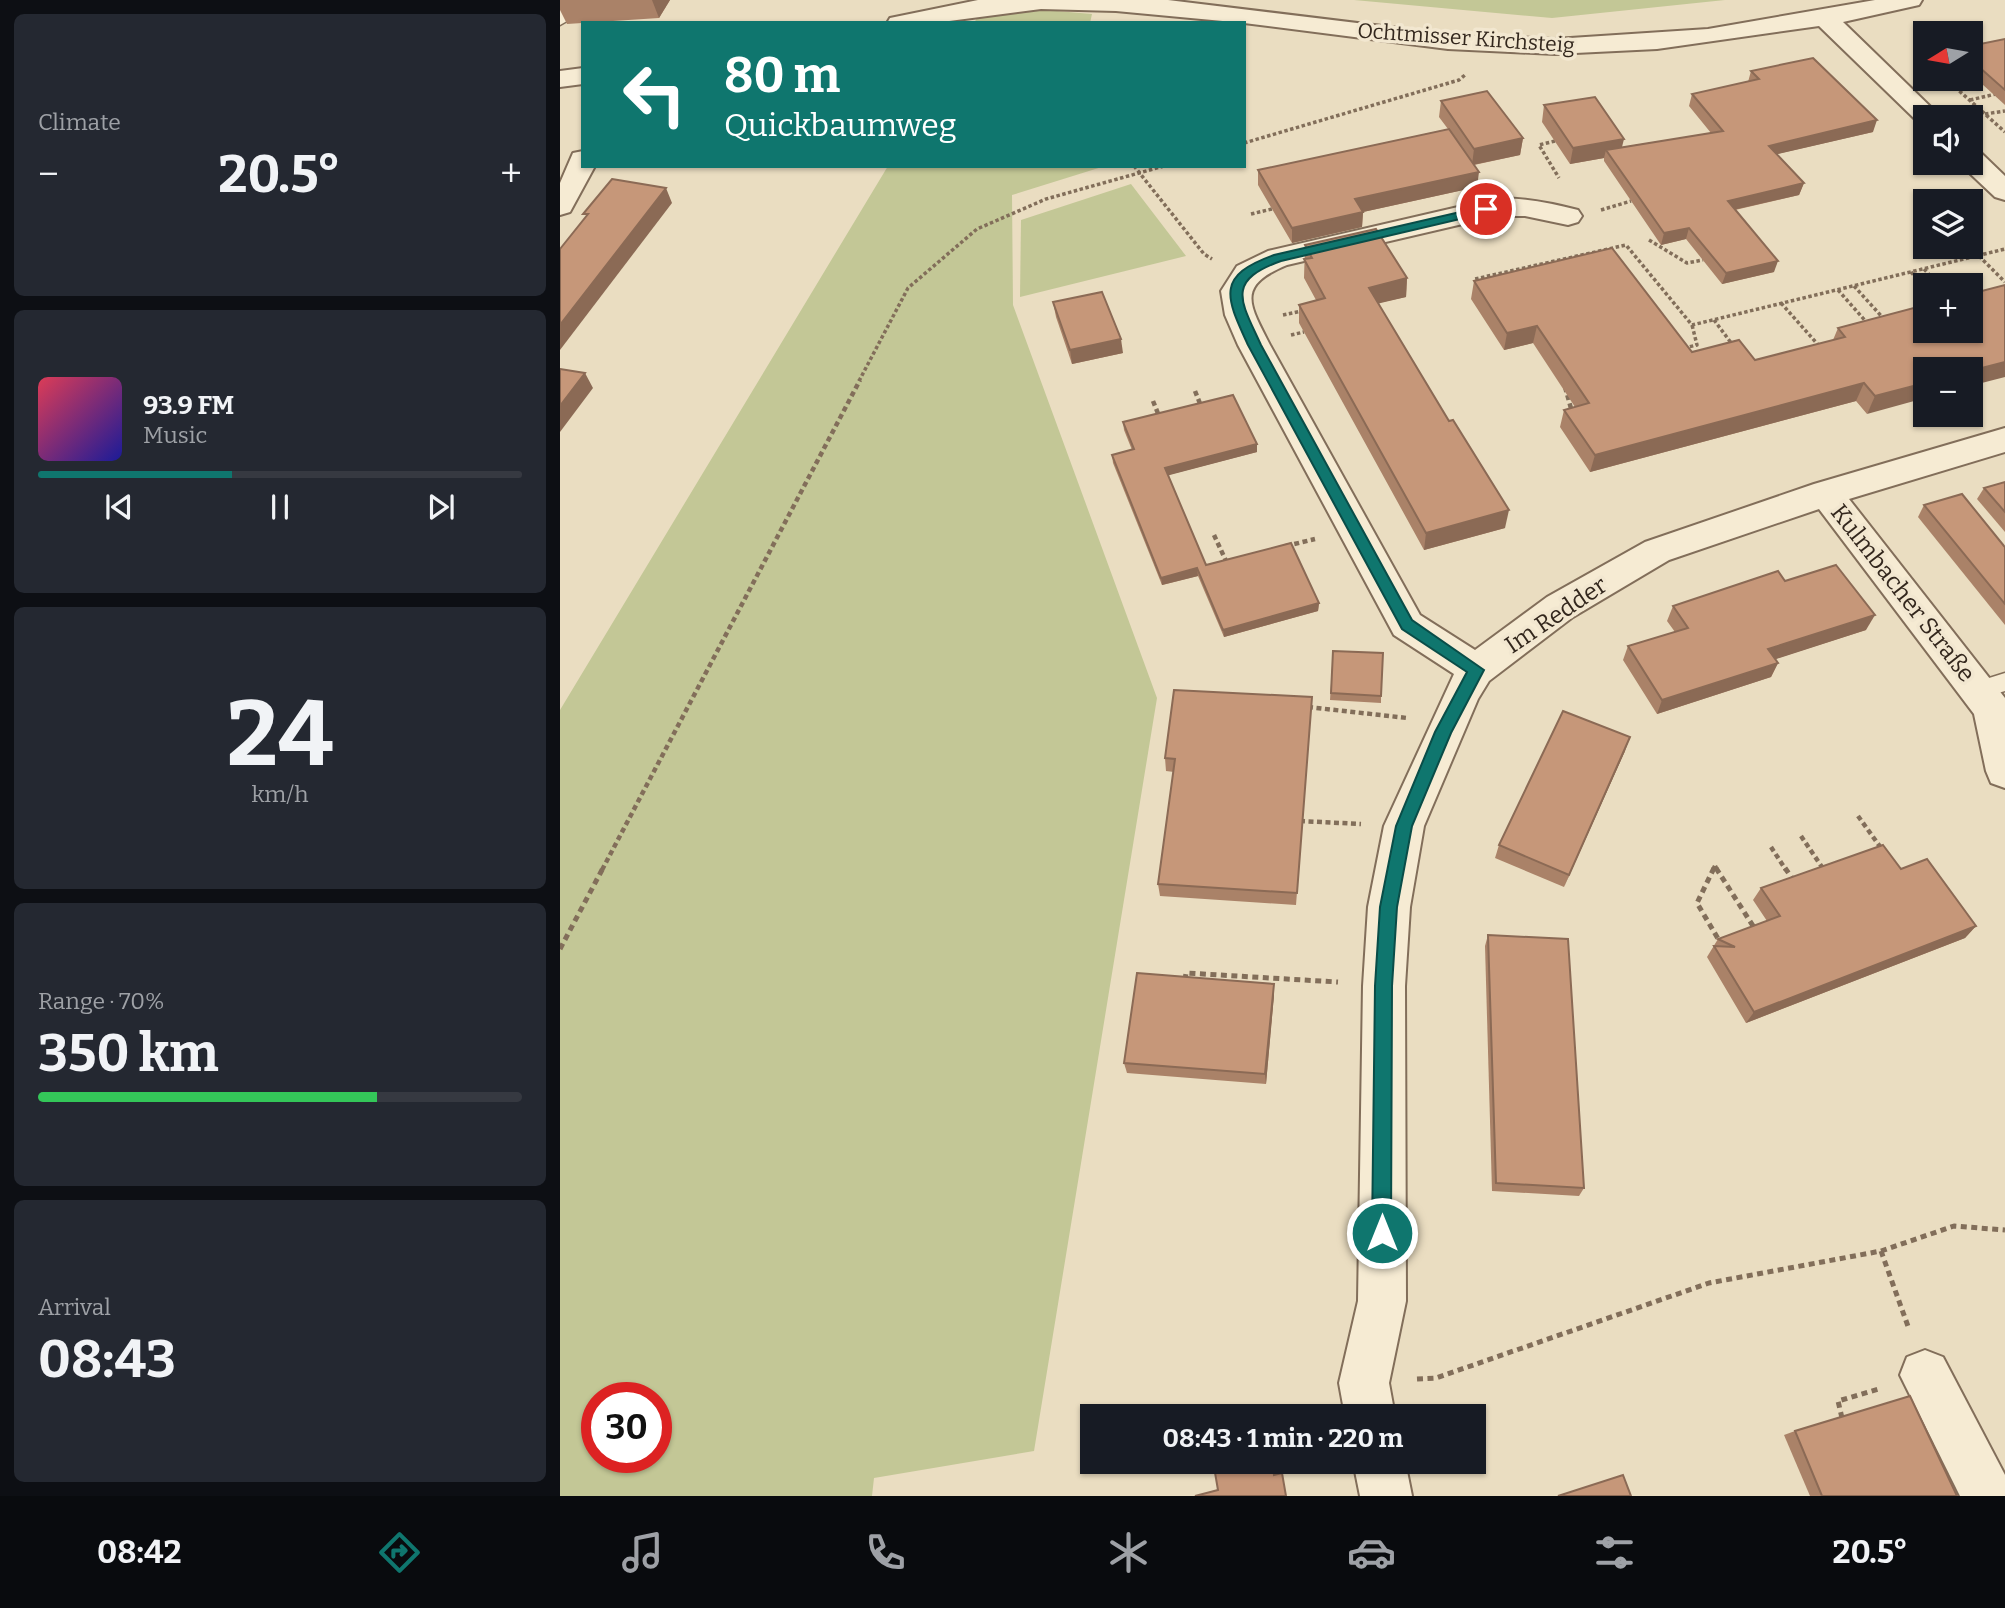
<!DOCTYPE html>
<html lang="en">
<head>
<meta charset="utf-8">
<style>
	:root { --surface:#171b24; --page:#242831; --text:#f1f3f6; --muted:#9ea1a6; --line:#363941; --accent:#0f766e }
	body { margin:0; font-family:Bitter,serif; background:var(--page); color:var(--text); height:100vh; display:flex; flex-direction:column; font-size:26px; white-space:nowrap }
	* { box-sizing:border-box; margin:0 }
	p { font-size:23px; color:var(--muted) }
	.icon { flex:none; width:38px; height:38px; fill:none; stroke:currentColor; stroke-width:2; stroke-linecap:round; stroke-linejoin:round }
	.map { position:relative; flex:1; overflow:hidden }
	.sheet { display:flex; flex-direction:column; gap:14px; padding:14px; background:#0d0f14; width:560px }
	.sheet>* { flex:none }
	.top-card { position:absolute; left:21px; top:21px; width:665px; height:147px; border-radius:0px; box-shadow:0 2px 5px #0004; background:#0f766e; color:#fff; overflow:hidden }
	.needle { width:46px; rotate:259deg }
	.fabs { position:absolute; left:1353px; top:21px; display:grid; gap:14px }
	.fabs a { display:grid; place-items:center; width:70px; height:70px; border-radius:0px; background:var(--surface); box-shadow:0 2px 5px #0004; font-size:35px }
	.speed { position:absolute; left:21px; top:1382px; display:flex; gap:14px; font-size:35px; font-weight:700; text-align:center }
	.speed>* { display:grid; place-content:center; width:91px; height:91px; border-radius:50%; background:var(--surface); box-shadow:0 2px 5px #0004; line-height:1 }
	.speed .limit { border:10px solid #d22; background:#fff; color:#111 }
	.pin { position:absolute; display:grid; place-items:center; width:60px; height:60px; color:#fff; margin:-30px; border:4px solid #fff; border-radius:50%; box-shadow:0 2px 7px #0007 }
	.me { position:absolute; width:77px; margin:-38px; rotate:0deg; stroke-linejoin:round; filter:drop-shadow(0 0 5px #0008) }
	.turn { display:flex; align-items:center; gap:24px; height:147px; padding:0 28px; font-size:32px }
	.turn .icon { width:91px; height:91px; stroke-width:2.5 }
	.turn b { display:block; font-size:49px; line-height:60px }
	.big { font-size:52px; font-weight:700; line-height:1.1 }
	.sheet .widget { flex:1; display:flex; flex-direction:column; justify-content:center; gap:10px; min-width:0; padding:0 24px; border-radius:10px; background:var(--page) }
	.sheet .dial { align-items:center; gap:0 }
	.dial b { font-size:91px; line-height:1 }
	.song { display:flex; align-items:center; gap:21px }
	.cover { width:84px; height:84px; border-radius:10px; background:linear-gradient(135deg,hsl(350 70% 55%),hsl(240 70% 35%)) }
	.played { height:7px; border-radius:4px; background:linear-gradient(90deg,var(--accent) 40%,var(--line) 40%) }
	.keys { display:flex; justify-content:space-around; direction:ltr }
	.heat { display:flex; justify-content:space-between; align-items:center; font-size:38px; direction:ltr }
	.charge { height:10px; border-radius:5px; background:linear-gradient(90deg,#34c759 70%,var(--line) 0) }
	.trip { position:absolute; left:520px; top:1404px; width:406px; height:70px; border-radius:0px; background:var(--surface); box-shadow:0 2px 5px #0004; font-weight:700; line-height:70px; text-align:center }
	.tab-bar { display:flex; height:112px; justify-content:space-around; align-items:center; background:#090b0e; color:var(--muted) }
	.tab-bar .icon { width:49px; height:49px }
	.tab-bar .current { color:var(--accent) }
	.tab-bar b { font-size:32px; color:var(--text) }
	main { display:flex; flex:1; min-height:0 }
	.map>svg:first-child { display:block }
</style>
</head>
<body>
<main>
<section class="sheet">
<div class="widget"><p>Climate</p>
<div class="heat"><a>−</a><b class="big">20.5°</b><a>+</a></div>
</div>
<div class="widget">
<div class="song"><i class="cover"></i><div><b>93.9 FM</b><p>Music</p></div></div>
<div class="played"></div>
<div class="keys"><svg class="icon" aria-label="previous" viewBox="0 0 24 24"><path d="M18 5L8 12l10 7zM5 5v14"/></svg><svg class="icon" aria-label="pause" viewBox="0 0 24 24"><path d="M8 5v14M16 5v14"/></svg><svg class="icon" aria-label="next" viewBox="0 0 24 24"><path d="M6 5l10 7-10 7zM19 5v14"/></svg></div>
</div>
<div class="widget dial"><b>24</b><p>km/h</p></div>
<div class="widget"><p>Range · 70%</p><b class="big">350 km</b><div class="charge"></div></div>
<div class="widget"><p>Arrival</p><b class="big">08:43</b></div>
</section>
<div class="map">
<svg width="1445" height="1496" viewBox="0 0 1445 1496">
	<rect width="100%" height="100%" fill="#eaddc1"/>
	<!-- green -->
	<g fill="#c3c796" fill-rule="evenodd">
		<path d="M 794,0 L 1165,0 L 992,18 Z"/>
		<path d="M 485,10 L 532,14 L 530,23 L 414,23 L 417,18 Z"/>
		<path d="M 328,166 L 545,166 L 452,195 L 453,305 L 597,698 L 474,1451 L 314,1478 L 312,1496 L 0,1496 L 0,710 ZM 37,1398 L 96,1398 L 96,1458 L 37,1458 Z"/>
		<path d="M 571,184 L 626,256 L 460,297 L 461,220 Z"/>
	</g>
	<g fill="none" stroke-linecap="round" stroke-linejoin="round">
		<!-- service casing -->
		<g stroke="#826e5a" stroke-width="3">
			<g id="service">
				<path d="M 0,0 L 14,0 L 7,21 L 0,25 Z"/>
				<path d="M 1445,673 L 1445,691 L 1418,699 L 1410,696 L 1407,690 L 1410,684 Z"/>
			</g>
		</g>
		<!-- minor casing -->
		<g stroke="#826e5a" stroke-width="4">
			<g id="minor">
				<path d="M 418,0 L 608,0 L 888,34 L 995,39 L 1148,29 L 1315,0 L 1362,0 L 1359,5 L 1283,22 L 1381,117 L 1365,117 L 1365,124 L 1359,123 L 1259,26 L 1097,49 L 995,54 L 888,49 L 684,23 L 556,11 L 481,9 L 374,23 L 327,23 L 330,18 Z"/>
				<path d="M 23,68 L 23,84 L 0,87 L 0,71 Z"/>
				<path d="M 1410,150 L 1420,152 L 1445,176 L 1445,200 L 1435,197 L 1400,164 L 1410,163 Z"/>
				<path d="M 23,151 L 23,166 L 35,166 L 10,212 L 0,215 L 0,183 L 13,153 Z"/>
				<path d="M 937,198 C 965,198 991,203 1018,210 L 1022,216 L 1018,222 L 1008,225 L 965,216 L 937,216 L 727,265 C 676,286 689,304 710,345 L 860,615 L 915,650 L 987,597 L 1085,542 L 1254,484 L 1445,428 L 1445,452 L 1289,499 L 1445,698 L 1445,788 L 1431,783 L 1426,771 L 1414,714 L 1259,509 L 1109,560 L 1013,617 L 929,681 L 918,699 L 864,826 L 850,907 L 845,986 L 846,1301 L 829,1383 L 835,1416 L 785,1416 L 779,1383 L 798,1301 L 803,986 L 808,907 L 824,826 L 894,674 L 834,635 L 678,345 L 665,315 L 661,291 L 677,266 L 708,251 Z"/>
				<path d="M 1365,1350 L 1383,1357 L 1445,1475 L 1445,1496 L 1400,1496 L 1340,1375 L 1347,1357 Z"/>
				<path d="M 793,1461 L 845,1461 L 852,1496 L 800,1496 Z"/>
			</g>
		</g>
		<!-- path-far2 -->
		<g stroke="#826e5a" stroke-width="3.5" stroke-dasharray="3.5 2.5" stroke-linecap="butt">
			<path d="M 1386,79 L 1445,132"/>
			<path d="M 1394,86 L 1420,80"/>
			<path d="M 1410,100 L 1436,94"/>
			<path d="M 1425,114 L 1445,111"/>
			<path d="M 995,141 L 979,145 L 999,178"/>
			<path d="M 684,143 L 899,80 L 905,75"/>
			<path d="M 574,166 L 644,254 L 652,259"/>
			<path d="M 1041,210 L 1071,201"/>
			<path d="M 691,214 L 712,209"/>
			<path d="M 1089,240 L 1127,263 L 1143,260"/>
			<path d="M 1419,256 L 1445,282"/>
			<path d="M 1364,269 L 1379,285"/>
			<path d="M 1351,272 L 1365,288"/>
			<path d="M 918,284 L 915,279 L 1066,245 L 1132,325 L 1445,249"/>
			<path d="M 1294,286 L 1324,319"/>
			<path d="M 1278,290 L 1309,325"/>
			<path d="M 1221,303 L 1261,348"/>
			<path d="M 723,315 L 742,311"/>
			<path d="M 1154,320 L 1172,344"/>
			<path d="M 731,335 L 744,332"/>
			<path d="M 1124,348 L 1137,345 L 1132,325"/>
			<path d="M 299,381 L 348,288 L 417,229 L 486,199 L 604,166"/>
		</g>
		<!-- path-far1 -->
		<g stroke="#826e5a" stroke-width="4.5" stroke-dasharray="5 3.5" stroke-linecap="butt">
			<path d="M 1005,387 L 1012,412"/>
			<path d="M 635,391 L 641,406"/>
			<path d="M 593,401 L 599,416"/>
			<path d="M 654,535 L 667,563"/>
			<path d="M 726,546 L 755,539"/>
			<path d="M 748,707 L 847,718"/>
			<path d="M 1298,816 L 1321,848"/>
			<path d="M 740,821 L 801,824"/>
			<path d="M 1241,836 L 1264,870"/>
			<path d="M 1211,847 L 1226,870"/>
			<path d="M 1155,866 L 1157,870"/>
			<path d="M 42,870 L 300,380"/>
			<path d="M 1153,870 L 1155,866"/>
		</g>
		<!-- path -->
		<g stroke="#826e5a" stroke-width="5" stroke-dasharray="6 4.5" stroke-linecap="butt">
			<path d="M 1154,868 L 1137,903 L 1160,942"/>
			<path d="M 1156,868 L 1195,929"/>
			<path d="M 1225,868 L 1234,881"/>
			<path d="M 0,949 L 43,868"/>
			<path d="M 625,980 L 626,973 L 778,982"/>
			<path d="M 1321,1251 L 1349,1329"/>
			<path d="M 857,1379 L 876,1378 L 1149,1283 L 1321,1251 L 1394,1226 L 1445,1230"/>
			<path d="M 1282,1418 L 1278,1401 L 1319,1389"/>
		</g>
		<!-- service -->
		<use href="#service" fill="#f6ebd3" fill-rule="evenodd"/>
		<!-- minor -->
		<use href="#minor" fill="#f6ebd3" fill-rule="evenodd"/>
	</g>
	<!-- wall -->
	<g fill="#aa8268">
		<path d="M 0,0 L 110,0 L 99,18 L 7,24 L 0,10 Z"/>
		<path d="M 1445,39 L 1445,105 L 1410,73 L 1410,46 Z"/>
		<path d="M 1191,71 L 1313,132 L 1217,154 L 1244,183 L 1239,195 L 1175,210 L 1214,272 L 1162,284 L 1126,239 L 1101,245 L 1044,161 L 1044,158 L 1010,164 L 982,122 L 984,105 L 1062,147 L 1151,133 L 1129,106 L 1132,94 L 1188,82 Z"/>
		<path d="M 881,101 L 963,138 L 960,155 L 914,165 L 917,187 L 803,212 L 802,227 L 732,243 L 698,185 L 698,170 L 888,129 L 879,117 Z"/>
		<path d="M 745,245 L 847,278 L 846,297 L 818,303 L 945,528 L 864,550 L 739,323 L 739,305 L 756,300 L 744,278 Z"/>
		<path d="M 914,281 L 1132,352 L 1195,360 L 1273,340 L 1278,328 L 1365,305 L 1307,414 L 1296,401 L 1030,472 L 1000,427 L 1004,410 L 1015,407 L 973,343 L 944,350 L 911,299 Z"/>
		<path d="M 493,302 L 563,353 L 512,364 L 496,317 Z"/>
		<path d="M 563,422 L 697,444 L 697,452 L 608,475 L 646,565 L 759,603 L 758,611 L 664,637 L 638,576 L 602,585 L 553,463 L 552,455 L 572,450 L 564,430 Z"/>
		<path d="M 1445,482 L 1445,532 L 1417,499 L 1424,488 Z"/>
		<path d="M 1364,505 L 1445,547 L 1445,625 L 1358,517 Z"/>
		<path d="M 1225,581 L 1306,630 L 1215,659 L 1218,663 L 1211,677 L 1097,714 L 1063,660 L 1068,646 L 1115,632 L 1107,621 L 1113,606 Z"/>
		<path d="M 773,651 L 821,696 L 821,703 L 770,700 Z"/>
		<path d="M 752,697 L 736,905 L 600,896 L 598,884 L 614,772 L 606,771 L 605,758 Z"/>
		<path d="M 1065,751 L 1004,887 L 935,858 L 939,845 Z"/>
		<path d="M 1341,869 L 1416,926 L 1405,938 L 1186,1023 L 1147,957 L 1158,939 L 1207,921 L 1193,900 L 1201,888 Z"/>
		<path d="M 928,935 L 1024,1188 L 1019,1196 L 932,1191 L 925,946 Z"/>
		<path d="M 714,995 L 706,1084 L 567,1073 L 564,1063 Z"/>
		<path d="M 1235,1431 L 1397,1496 L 1250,1496 L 1224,1435 Z"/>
	</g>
	<!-- shaded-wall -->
	<g fill="#8b6a55">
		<path d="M 92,0 L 110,0 L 99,18 Z"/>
		<path d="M 1317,120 L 1313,132 L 1205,157 L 1209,146 Z"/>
		<path d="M 963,138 L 960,155 L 912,165 L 914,149 Z"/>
		<path d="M 1064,139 L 1060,155 L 1046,150 L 1044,158 L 1010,164 L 1013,148 Z"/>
		<path d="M 919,172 L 917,187 L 803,212 L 802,227 L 732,243 L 732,228 L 795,199 Z"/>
		<path d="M 1244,183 L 1239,195 L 1164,212 L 1168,201 Z"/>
		<path d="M 106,188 L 112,203 L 0,350 L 0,325 Z"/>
		<path d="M 1129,228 L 1126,239 L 1101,245 L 1104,233 Z"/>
		<path d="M 1218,261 L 1214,272 L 1162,284 L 1166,273 Z"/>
		<path d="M 847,278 L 846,297 L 808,306 L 809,288 Z"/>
		<path d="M 977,326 L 973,343 L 944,350 L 947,333 Z"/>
		<path d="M 561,339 L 563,353 L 512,364 L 510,350 Z"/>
		<path d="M 1445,362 L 1445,377 L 1410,386 L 1410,371 Z"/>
		<path d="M 25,373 L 33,388 L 0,432 L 0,406 Z"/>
		<path d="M 1304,383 L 1296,401 L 1030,472 L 1035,455 Z"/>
		<path d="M 1365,383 L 1365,398 L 1307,414 L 1315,396 Z"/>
		<path d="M 697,444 L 697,452 L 606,476 L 605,468 Z"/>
		<path d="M 949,510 L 945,528 L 864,550 L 866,533 Z"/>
		<path d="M 637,568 L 638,576 L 602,585 L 601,578 Z"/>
		<path d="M 759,603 L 758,611 L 664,637 L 663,630 Z"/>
		<path d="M 1315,615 L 1306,630 L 1201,664 L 1208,649 Z"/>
		<path d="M 1218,663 L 1211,677 L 1097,714 L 1102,700 Z"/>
		<path d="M 1070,737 L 1065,751 L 1004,887 L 1009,875 Z"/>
		<path d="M 1416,926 L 1405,938 L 1186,1023 L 1194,1012 Z"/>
		<path d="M 714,984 L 714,995 L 706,1084 L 705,1074 Z"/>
	</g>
	<!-- building -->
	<g fill="#c69779" stroke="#8b6a55" stroke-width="2">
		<path d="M 1445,39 L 1445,90 L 1410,59 L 1410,46 Z"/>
		<path d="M 1253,58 L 1317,120 L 1209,146 L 1244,183 L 1168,201 L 1218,261 L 1166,273 L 1129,228 L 1104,233 L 1046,150 L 1163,131 L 1132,94 L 1199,79 L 1191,71 Z"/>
		<path d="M 927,91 L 963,138 L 914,149 L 881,101 Z"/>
		<path d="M 1035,97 L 1064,139 L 1013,148 L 984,105 Z"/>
		<path d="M 889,129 L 919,172 L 795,199 L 803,212 L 732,228 L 698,170 Z"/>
		<path d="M 52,179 L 106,188 L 0,325 L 0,249 L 28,214 L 23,214 Z"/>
		<path d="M 816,229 L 847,278 L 809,288 L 889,421 L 893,420 L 949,510 L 866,533 L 739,305 L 765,298 L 744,259 L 752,258 L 745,245 Z"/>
		<path d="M 1052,248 L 1132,352 L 1179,340 L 1195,360 L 1285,337 L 1278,328 L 1365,305 L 1365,331 L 1410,331 L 1410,294 L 1445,285 L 1445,362 L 1410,371 L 1410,369 L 1365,369 L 1365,383 L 1315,396 L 1304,383 L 1035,455 L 1004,410 L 1029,403 L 977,326 L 947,333 L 914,281 Z"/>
		<path d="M 542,292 L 561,339 L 510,350 L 493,302 Z"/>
		<path d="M 0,369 L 25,373 L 0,406 Z"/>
		<path d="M 673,395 L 697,444 L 605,468 L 646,565 L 731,543 L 759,603 L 663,630 L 637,568 L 601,578 L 552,455 L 574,449 L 563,422 Z"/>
		<path d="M 1445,482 L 1445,512 L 1424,488 Z"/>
		<path d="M 1402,494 L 1444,546 L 1445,547 L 1445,604 L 1364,505 Z"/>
		<path d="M 1276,565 L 1315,615 L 1208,649 L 1218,663 L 1102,700 L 1068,646 L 1128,628 L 1113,606 L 1218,571 L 1225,581 Z"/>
		<path d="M 773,651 L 823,653 L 821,696 L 771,693 Z"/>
		<path d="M 614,690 L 752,697 L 737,893 L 598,884 L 615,759 L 605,758 Z"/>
		<path d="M 1003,711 L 1070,737 L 1009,875 L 939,845 Z"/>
		<path d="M 1323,845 L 1341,869 L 1367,859 L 1416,926 L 1194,1012 L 1154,946 L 1175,947 L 1158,939 L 1220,916 L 1201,888 Z"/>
		<path d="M 928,935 L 1008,939 L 1024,1188 L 936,1183 Z"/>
		<path d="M 577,973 L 714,984 L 705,1074 L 564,1063 Z"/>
		<path d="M 1350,1396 L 1397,1496 L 1262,1496 L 1235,1431 Z"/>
		<path d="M 653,1461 L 712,1461 L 714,1475 L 722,1473 L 726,1496 L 635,1496 L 658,1490 Z"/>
		<path d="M 1063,1475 L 1071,1496 L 998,1496 Z"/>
	</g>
	<!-- route -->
	<path fill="#0f766e" stroke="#0a4d48" stroke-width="2" d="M 926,206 L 930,207 L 930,212 L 721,261 C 665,281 681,301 701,345 L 852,620 L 924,670 L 891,733 L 852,826 L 837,907 L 832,986 L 831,1233 L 829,1240 L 822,1243 L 815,1240 L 812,1233 L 815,986 L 820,907 L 836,826 L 875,732 L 907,672 L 842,629 L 688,345 C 666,297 655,276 714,255 Z"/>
	<g text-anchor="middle" stroke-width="7" stroke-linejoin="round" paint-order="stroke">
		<!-- far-street labels -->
		<g font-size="21" fill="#33271d" stroke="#f2e7d0">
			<text transform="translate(906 38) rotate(4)" y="7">Ochtmisser Kirchsteig</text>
		</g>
		<!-- street labels -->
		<g font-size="24" fill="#33271d" stroke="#f2e7d0">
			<text transform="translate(1343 593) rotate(52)" y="8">Kulmbacher Straße</text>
			<text transform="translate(996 615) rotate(-34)" y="8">Im Redder</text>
		</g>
	</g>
</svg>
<div class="fabs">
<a><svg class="needle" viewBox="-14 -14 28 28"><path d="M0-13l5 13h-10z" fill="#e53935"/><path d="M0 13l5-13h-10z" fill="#9ea1a6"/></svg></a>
<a><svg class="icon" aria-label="sound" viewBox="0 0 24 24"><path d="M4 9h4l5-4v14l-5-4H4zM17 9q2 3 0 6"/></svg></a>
<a><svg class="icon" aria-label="layers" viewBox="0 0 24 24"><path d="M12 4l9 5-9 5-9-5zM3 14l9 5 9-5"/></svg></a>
<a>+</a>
<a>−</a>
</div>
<div class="speed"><div class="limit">30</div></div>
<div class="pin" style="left:926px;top:209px;background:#d93025"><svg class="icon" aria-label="arrive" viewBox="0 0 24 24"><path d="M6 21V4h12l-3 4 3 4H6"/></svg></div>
<svg class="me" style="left:822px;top:1233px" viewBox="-20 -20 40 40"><circle r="17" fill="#0f766e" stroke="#fff" stroke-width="3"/><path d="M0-11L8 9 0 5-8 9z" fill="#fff"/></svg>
<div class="trip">08:43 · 1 min · 220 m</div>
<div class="top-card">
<div class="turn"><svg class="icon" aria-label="left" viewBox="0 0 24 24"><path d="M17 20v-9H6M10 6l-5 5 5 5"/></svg><div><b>80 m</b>Quickbaumweg</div></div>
</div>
</div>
</main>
<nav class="tab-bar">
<b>08:42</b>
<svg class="icon current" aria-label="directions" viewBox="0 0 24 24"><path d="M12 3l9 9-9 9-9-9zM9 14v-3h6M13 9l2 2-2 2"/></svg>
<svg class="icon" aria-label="music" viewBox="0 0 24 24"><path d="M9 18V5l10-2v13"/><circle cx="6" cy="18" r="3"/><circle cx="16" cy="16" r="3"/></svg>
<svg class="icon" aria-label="phone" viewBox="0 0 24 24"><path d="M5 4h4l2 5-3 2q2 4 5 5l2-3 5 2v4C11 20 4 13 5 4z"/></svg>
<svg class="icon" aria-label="climate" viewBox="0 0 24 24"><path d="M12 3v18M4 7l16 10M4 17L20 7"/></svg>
<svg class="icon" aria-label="car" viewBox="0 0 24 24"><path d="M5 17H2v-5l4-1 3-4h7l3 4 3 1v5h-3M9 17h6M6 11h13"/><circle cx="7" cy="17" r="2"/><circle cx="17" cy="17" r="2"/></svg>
<svg class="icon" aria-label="filters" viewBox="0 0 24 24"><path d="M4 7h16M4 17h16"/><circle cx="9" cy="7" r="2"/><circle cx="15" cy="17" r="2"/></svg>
<b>20.5°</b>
</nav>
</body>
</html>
